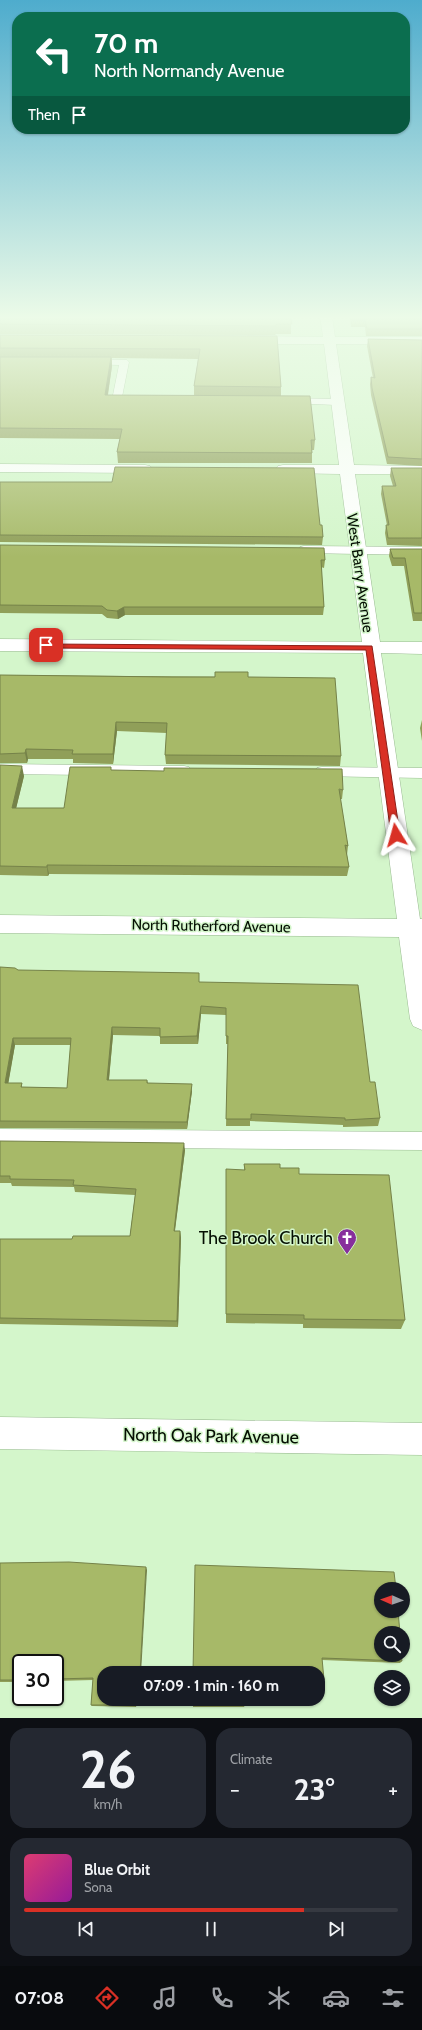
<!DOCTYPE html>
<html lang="en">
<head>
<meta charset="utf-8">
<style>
	:root { --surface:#171b24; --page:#242831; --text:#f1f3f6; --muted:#9ea1a6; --line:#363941; --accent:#d93025 }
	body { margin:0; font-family:Cabin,sans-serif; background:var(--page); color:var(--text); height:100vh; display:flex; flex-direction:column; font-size:15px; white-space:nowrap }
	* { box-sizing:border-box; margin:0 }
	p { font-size:13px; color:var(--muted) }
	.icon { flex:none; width:22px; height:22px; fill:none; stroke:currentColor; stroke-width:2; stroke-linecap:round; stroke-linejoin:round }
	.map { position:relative; height:1718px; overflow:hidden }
	.sheet { display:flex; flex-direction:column; gap:10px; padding:10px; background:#0d0f14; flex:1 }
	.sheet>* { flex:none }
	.guide { position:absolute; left:12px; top:12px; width:398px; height:122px; border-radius:16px; box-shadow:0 1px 3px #0004; background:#0b6e4f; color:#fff; overflow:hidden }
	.needle { width:26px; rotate:272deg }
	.tools { position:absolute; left:374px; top:1582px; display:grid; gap:8px }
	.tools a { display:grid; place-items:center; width:36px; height:36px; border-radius:50%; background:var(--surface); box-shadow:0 1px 3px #0004; font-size:20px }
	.speed { position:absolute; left:12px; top:1654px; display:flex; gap:8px; font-size:20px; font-weight:700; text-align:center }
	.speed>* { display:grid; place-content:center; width:52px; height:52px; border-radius:50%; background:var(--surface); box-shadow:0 1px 3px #0004; line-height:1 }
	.speed .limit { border:2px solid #111; border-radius:6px; background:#fff; color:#111 }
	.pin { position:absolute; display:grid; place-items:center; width:34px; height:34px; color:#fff; margin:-17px; border-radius:8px; box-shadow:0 2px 6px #0006 }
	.me { position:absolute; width:44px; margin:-22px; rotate:352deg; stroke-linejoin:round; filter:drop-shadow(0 0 3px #0008) }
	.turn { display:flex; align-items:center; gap:14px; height:84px; padding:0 16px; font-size:18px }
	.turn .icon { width:52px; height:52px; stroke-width:2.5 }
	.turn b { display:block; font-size:28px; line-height:34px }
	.then { display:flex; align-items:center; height:38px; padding:0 16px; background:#0003; gap:8px; font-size:15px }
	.big { font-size:30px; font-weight:800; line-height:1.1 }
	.sheet .widget { flex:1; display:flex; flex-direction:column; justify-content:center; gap:6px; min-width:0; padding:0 14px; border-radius:16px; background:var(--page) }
	.sheet .dial { align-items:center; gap:0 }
	.dial b { font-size:52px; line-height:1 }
	.song { display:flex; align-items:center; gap:12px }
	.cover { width:48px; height:48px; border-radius:6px; background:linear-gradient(135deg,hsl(340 70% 55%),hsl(300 70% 35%)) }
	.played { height:4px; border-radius:2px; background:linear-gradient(90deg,var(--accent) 75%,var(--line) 75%) }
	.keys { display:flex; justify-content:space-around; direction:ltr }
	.heat { display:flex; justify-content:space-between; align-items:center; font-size:22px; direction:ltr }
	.sheet .tiles { flex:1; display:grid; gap:10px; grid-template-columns:1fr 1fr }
	.widget:last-child { grid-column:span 2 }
	.trip { position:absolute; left:97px; top:1666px; width:228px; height:40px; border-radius:16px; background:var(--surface); box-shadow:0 1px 3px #0004; font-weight:800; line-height:40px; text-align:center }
	.menu { display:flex; height:64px; justify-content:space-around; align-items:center; background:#090b0e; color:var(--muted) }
	.menu .icon { width:28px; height:28px }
	.menu .on { color:var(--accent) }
	.menu b { font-size:18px; color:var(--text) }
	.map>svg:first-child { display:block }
</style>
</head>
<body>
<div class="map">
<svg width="422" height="1718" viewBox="0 0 422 1718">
	<rect width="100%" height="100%" fill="#d4f6cb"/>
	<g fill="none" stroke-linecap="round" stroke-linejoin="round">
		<!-- service casing -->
		<g stroke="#99ba91" stroke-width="1">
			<g id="service">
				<path d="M 90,359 L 127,360 L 129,362 L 122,397 L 137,398 L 139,400 L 137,402 L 114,402 L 112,400 L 119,365 L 87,364 L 85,362 Z"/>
				<path d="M 289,398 L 337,399 L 342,402 L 337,405 L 286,403 L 284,401 L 286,399 Z"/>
				<path d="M 304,546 L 422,547 L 422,555 L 300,553 L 298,550 L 300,547 Z"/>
				<path d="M 0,764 L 184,766 L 189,767 L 191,771 L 189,775 L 184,776 L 0,774 Z"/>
				<path d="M 322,767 L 422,768 L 422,778 L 317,776 L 315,772 L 317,768 Z"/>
				<path d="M 0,1129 L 422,1132 L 422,1150 L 0,1147 Z"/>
			</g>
		</g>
		<!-- minor casing -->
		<g stroke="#99ba91" stroke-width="1">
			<g id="minor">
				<path d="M 320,316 L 332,316 L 335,337 L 422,337 L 422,345 L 336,344 L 354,465 L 422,466 L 422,474 L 355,474 L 380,642 L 422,642 L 422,654 L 381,653 L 420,919 L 422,919 L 422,1030 L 413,1026 L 410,1019 L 399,937 L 0,933 L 0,915 L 397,919 L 363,653 L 0,651 L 0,639 L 362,642 L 340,474 L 283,473 L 278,472 L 276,469 L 278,466 L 283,465 L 339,465 L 324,344 L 247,344 L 241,340 L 247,336 L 323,337 Z"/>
				<path d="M 0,464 L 145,465 L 150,466 L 152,469 L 150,472 L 145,473 L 0,472 Z"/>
			</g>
		</g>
		<!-- tertiary casing -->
		<g stroke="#99ba91" stroke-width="1">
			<path id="tertiary" d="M 0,1417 L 422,1423 L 422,1455 L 0,1449 Z"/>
		</g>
		<!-- service -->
		<use href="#service" fill="#fff" fill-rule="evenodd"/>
		<!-- minor -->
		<use href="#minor" fill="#fff" fill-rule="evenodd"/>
		<!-- tertiary -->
		<use href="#tertiary" fill="#fff" fill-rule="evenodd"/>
	</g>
	<!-- wall -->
	<g fill="#909f59" fill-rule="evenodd">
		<path d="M 0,316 L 300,316 L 300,318 L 291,318 L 291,334 L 276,334 L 275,335 L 0,334 Z"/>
		<path d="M 350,316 L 422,316 L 422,336 L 366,336 L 365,327 L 351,327 Z"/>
		<path d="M 0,335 L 277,336 L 281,387 L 281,396 L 315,440 L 314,450 L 312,450 L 312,463 L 118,463 L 117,452 L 120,439 L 0,438 ZM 112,358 L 198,359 L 194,386 L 194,396 L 108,395 L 112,366 Z"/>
		<path d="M 368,339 L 422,340 L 422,466 L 387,464 L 371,395 L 370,384 L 371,377 L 373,378 L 367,346 Z"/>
		<path d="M 391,468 L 422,468 L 422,546 L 387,545 L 385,533 L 386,525 L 387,525 L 381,494 L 382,486 L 393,486 L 390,476 Z"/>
		<path d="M 0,482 L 320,525 L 323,537 L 322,545 L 0,542 Z"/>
		<path d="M 0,545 L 325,560 L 324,568 L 321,567 L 324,607 L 323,615 L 125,615 L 118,619 L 107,618 L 102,614 L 0,613 Z"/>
		<path d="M 390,549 L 422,549 L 422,621 L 413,621 L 404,566 L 392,566 L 389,556 Z"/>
		<path d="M 0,675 L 248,677 L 341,756 L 340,766 L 166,764 L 165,755 L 167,733 L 117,731 L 113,764 L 73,763 L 73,759 L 28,759 L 27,763 L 0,763 Z"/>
		<path d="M 422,720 L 422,741 L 420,728 Z"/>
		<path d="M 0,765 L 24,776 L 16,808 L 64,808 L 111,770 L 343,790 L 342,799 L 340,799 L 348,846 L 347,855 L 349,867 L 347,876 L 49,874 L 48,876 L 0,875 Z"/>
		<path d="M 0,967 L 18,970 L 199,982 L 370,1082 L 380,1118 L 378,1126 L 343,1127 L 343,1125 L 250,1121 L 250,1126 L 226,1126 L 228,1044 L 226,1044 L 226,1015 L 201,1014 L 198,1044 L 160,1044 L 160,1036 L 113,1035 L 109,1080 L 147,1080 L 148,1083 L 192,1091 L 187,1129 L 0,1128 ZM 15,1045 L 71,1045 L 67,1088 L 22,1087 L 22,1083 L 8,1083 Z"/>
		<path d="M 0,1141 L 185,1150 L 175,1231 L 180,1231 L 181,1238 L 178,1327 L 0,1324 L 0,1239 L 72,1239 L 130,1236 L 135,1195 L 75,1192 L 74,1187 L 12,1186 L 11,1183 L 0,1183 Z"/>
		<path d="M 244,1164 L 280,1168 L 299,1174 L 405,1320 L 401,1329 L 303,1328 L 303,1324 L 226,1323 L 226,1180 L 244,1170 Z"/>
		<path d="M 0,1563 L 147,1570 L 104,1699 L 137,1699 L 136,1707 L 92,1706 L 91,1705 L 93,1680 L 55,1681 L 55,1663 L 21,1663 L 21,1682 L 0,1682 Z"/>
		<path d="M 195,1565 L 402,1661 L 400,1663 L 322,1660 L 324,1680 L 322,1681 L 318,1682 L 318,1673 Z"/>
		<path d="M 193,1699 L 245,1705 L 244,1707 L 193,1707 Z"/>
	</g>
	<!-- shaded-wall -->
	<g fill="#758249">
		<path d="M 111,357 L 112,366 L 106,405 L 105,395 Z"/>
		<path d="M 124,607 L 125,615 L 118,619 L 117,611 Z"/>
		<path d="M 116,722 L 117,731 L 113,764 L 113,754 Z"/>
		<path d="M 26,749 L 28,759 L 27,763 L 25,753 Z"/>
		<path d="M 22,766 L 24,776 L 14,817 L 12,808 Z"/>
		<path d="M 47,865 L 49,874 L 48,876 L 47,867 Z"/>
		<path d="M 201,1006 L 201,1014 L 198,1044 L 197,1036 Z"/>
		<path d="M 112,1027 L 113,1035 L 108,1088 L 107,1080 Z"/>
		<path d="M 13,1038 L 15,1045 L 7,1091 L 5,1083 Z"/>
		<path d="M 192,1084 L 192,1091 L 187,1129 L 187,1122 Z"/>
		<path d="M 184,1143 L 185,1150 L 174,1237 L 174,1231 Z"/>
		<path d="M 180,1231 L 181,1238 L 178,1327 L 177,1321 Z"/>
		<path d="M 146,1567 L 147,1570 L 141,1673 L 140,1673 Z"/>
		<path d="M 136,1699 L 137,1699 L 136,1707 L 135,1705 Z"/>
	</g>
	<!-- building -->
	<g fill="#a7b968" stroke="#758249" fill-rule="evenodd">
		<path d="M 0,316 L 291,316 L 292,324 L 276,324 L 276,326 L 0,324 Z"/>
		<path d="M 351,316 L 422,316 L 422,329 L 367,329 L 365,320 L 352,320 Z"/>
		<path d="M 0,335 L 277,336 L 281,387 L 194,386 L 200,349 L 0,348 Z"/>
		<path d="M 368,339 L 422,340 L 422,459 L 388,457 L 372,388 L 371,377 L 375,378 Z"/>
		<path d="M 0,357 L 111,357 L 105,395 L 310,396 L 315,440 L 311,440 L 312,453 L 117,452 L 122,429 L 0,428 Z"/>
		<path d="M 115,467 L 314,468 L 320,525 L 322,525 L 323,537 L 0,535 L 0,482 L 112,482 Z"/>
		<path d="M 391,468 L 422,468 L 422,538 L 388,538 L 386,525 L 389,525 L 382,486 L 396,486 Z"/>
		<path d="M 0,545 L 324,548 L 325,560 L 321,560 L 324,607 L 124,607 L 117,611 L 107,610 L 102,606 L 0,605 Z"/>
		<path d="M 390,549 L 422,549 L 422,613 L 414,613 L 405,558 L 393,558 Z"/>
		<path d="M 215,672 L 248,672 L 248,677 L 335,678 L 341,756 L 165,755 L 167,723 L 116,722 L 113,754 L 72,754 L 73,750 L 26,749 L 25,753 L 0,754 L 0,675 L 172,677 L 215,677 Z"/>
		<path d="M 0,765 L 22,766 L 12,808 L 64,808 L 70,767 L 111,767 L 111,770 L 164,771 L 164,768 L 342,769 L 343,790 L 339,789 L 348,846 L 345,845 L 349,867 L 47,865 L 47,867 L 0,866 Z"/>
		<path d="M 0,967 L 15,968 L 18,970 L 199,973 L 199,982 L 358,985 L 370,1082 L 375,1082 L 380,1118 L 345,1120 L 345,1118 L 251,1114 L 251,1119 L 226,1119 L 228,1036 L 226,1036 L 226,1008 L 201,1006 L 197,1036 L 160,1037 L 160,1028 L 112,1027 L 107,1080 L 147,1080 L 147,1083 L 192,1084 L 187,1122 L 0,1121 ZM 13,1038 L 71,1038 L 67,1088 L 21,1087 L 22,1083 L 5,1083 Z"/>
		<path d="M 0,1141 L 184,1143 L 174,1231 L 180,1231 L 177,1321 L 0,1318 L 0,1239 L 72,1239 L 73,1236 L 130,1236 L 136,1189 L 73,1185 L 74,1180 L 10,1179 L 10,1176 L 0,1176 Z"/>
		<path d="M 244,1164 L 280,1164 L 280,1168 L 299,1168 L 299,1174 L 389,1175 L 405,1320 L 304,1319 L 304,1315 L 226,1314 L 226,1169 L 245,1170 Z"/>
		<path d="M 69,1562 L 146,1567 L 140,1673 L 104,1673 L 104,1699 L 136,1699 L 135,1705 L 91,1705 L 93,1678 L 55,1679 L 55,1663 L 21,1663 L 21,1680 L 0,1680 L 0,1563 Z"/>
		<path d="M 195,1565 L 394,1572 L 396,1589 L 381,1589 L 381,1611 L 398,1611 L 400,1633 L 381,1633 L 381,1655 L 401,1655 L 402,1661 L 322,1658 L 324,1680 L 318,1680 L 318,1673 L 193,1673 Z"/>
		<path d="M 193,1699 L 244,1699 L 245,1705 L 193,1705 Z"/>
	</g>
	<!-- sky -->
	<linearGradient id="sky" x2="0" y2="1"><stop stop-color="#4eaccd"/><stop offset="0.57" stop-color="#ecfbe8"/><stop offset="1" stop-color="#ecfbe8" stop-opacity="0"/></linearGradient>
	<rect width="422" height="557" fill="url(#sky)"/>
	<!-- route -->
	<path fill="#d93025" stroke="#8d1f18" d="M 44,644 L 372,646 L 400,835 L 396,838 L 391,835 L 366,650 L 46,648 L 44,647 Z"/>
	<!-- icons -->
	<defs>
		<g id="church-pin" transform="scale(1)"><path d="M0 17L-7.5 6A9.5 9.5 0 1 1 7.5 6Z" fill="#872f9c" stroke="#d4f6cb"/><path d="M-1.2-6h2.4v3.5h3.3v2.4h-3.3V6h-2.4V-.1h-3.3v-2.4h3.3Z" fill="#fff"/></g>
	</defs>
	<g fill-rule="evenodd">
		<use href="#church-pin" x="347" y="1238"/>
	</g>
	<g text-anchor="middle" stroke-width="3" stroke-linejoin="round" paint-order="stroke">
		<!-- street labels -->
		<g font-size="15" fill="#050f03" stroke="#d4f6cb">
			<text transform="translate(360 573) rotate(82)" y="5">West Barry Avenue</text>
			<text transform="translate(211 926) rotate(1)" y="5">North Rutherford Avenue</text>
		</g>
		<!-- near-poi labels -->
		<g font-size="18" fill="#050f03" stroke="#d4f6cb" text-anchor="end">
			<text x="333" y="1244">The Brook Church</text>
		</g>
		<!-- near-street labels -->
		<g font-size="18" fill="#050f03" stroke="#d4f6cb">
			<text transform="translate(211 1436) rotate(1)" y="6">North Oak Park Avenue</text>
		</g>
	</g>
</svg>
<div class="tools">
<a><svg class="needle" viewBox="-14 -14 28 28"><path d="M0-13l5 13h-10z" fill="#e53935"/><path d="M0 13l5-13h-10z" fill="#9ea1a6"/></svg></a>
<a><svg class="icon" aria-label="search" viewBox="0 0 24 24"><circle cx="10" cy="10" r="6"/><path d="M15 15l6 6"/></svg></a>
<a><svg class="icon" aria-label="layers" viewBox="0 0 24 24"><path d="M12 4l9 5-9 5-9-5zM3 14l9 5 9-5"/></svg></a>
</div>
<div class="speed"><div class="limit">30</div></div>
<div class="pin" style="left:46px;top:645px;background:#d93025"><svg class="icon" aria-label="arrive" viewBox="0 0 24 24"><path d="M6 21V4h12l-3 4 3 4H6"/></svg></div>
<svg class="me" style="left:396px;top:835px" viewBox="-20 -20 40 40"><path d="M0-17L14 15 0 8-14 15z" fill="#d93025" stroke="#fff" stroke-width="4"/></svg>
<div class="trip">07:09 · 1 min · 160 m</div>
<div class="guide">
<div class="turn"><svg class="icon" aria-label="left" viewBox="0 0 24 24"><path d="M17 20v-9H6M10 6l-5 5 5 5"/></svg><div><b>70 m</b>North Normandy Avenue</div></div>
<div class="then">Then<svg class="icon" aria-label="arrive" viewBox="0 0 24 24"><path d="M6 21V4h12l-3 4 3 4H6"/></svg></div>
</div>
</div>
<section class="sheet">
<div class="tiles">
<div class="widget dial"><b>26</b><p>km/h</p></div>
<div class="widget"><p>Climate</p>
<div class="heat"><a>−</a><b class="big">23°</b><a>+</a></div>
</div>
<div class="widget">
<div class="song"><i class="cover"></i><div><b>Blue Orbit</b><p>Sona</p></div></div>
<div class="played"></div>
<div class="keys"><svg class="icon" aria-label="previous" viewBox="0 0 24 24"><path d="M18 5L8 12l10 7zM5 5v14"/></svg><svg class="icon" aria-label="pause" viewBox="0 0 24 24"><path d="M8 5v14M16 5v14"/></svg><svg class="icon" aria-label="next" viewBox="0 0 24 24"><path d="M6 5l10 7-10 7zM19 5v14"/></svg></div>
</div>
</div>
</section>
<nav class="menu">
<b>07:08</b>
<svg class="icon on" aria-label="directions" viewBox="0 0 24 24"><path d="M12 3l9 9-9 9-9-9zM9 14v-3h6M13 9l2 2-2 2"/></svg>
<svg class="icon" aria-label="music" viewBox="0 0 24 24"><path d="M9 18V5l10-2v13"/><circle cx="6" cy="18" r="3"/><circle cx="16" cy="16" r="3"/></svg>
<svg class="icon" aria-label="phone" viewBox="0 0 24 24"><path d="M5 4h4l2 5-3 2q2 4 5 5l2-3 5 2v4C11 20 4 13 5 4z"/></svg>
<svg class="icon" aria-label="climate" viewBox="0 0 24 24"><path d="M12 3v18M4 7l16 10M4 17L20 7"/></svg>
<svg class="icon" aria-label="car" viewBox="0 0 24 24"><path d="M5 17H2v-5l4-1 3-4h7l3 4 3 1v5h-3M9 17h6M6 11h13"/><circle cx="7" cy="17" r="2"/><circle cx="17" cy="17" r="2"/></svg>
<svg class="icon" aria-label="filters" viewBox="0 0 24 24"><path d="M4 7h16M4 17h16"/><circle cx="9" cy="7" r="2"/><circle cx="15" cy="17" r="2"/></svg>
</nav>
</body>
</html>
